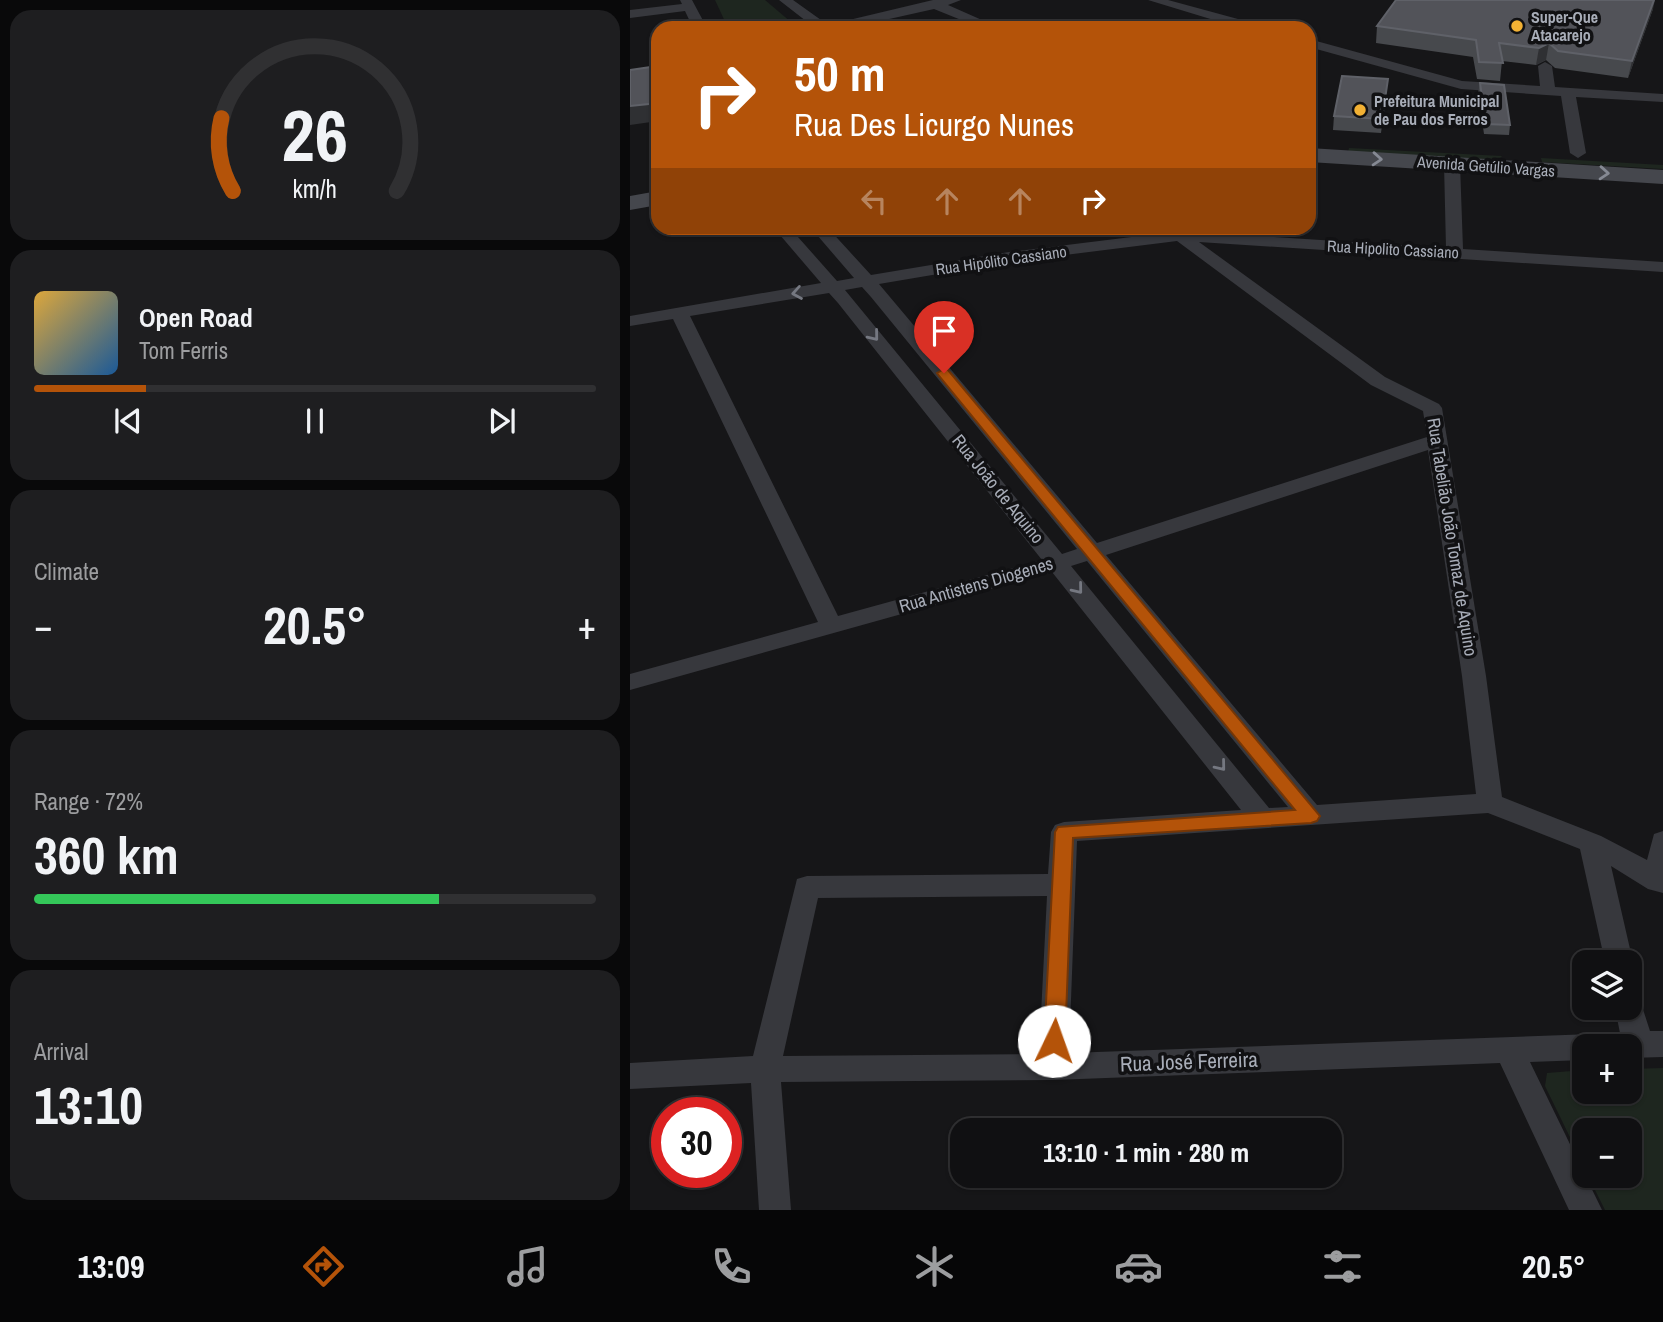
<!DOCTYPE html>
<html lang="en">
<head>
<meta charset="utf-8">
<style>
	:root { --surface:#101012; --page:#1e1e20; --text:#f1f3f6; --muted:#9c9d9f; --line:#303032; --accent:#b45309 }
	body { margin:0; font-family:"Archivo Narrow",sans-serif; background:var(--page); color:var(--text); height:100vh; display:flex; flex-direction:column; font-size:26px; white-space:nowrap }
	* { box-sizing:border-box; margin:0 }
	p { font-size:23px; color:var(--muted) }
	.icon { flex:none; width:38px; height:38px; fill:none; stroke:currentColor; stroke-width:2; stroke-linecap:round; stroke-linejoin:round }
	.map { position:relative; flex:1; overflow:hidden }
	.details { display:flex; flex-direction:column; gap:10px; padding:10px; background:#09090a; width:630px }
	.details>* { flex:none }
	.hud { position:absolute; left:21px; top:21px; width:665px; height:214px; border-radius:21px; box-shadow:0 2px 5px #0004,0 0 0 2px var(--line); background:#b45309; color:#fff; overflow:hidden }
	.fabs { position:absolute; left:942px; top:950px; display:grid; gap:14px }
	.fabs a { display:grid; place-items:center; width:70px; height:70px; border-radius:14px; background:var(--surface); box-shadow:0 2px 5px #0004,0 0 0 2px var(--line); font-size:35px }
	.speed { position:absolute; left:21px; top:1097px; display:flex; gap:14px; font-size:35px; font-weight:700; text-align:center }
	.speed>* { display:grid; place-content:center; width:91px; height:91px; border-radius:50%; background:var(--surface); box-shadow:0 2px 5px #0004,0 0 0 2px var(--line); line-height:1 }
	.speed .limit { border:10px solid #d22; background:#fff; color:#111 }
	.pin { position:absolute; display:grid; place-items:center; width:60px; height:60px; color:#fff; margin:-72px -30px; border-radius:50% 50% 50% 0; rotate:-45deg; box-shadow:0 0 7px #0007 }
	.pin .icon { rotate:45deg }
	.me { position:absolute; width:77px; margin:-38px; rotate:3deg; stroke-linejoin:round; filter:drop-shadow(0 0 5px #0008) }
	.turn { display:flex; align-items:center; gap:24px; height:147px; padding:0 28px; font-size:32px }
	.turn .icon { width:91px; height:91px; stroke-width:2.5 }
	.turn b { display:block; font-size:49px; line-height:60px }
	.lanes { display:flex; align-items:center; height:66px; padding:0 28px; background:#0003; justify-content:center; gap:35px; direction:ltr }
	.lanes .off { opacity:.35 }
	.big { font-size:52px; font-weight:700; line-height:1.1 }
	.details .card { flex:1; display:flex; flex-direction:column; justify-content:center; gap:10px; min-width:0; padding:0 24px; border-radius:21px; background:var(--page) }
	.details .dial { align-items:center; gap:0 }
	.dial svg { height:182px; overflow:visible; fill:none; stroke:var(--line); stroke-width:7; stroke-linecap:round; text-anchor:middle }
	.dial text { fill:var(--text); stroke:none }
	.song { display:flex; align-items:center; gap:21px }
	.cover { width:84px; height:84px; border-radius:10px; background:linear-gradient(135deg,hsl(40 70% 55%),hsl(210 70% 35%)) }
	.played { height:7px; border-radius:4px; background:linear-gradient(90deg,var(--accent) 20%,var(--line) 20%) }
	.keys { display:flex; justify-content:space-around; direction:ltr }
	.heat { display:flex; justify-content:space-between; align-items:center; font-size:38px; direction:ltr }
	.charge { height:10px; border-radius:5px; background:linear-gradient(90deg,#34c759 72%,var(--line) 0) }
	.trip { position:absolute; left:320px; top:1118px; width:392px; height:70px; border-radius:21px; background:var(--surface); box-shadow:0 2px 5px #0004,0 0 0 2px var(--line); font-weight:700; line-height:70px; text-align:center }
	.tabs { display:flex; height:112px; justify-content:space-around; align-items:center; background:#060607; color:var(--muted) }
	.tabs .icon { width:49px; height:49px }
	.tabs .on { color:var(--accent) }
	.tabs b { font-size:32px; color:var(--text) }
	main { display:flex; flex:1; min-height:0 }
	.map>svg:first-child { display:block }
</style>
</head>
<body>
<main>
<section class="details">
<div class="card dial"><svg viewBox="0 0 100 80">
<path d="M14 69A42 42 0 1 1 86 69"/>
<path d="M14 69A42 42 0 0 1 9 37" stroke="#b45309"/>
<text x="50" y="56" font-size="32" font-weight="700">26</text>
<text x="50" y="72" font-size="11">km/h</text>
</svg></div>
<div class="card">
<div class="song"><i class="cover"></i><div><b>Open Road</b><p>Tom Ferris</p></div></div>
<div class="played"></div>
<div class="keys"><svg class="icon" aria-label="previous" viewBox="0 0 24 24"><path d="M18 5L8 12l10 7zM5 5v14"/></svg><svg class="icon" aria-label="pause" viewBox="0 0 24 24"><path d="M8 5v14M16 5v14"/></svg><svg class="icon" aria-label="next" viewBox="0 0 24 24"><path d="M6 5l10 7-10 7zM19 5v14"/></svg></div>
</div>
<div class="card"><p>Climate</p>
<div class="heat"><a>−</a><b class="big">20.5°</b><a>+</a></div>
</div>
<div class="card"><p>Range · 72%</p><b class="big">360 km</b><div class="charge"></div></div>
<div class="card"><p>Arrival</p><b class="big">13:10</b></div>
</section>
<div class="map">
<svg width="1033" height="1210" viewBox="0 0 1033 1210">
	<rect width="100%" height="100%" fill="#161618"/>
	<!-- green -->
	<g fill="#1e261f">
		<path d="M 85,0 L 135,0 L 168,28 L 98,28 Z"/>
		<path d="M 719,148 L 872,156 L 870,158 L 872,160 L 718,152 Z"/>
		<path d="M 911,158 L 1033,165 L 1033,169 L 912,162 Z"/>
		<path d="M 1033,1068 L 1033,1210 L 975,1210 L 958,1176 L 999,1176 L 999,1130 L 954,1130 L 954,1166 L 915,1086 L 917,1073 L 954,1070 L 954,1092 L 999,1092 L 999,1069 Z"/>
	</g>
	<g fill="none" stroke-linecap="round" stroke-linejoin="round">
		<!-- street -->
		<g fill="#37383d" fill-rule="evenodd">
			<path d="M 50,0 L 62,0 L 77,28 L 63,28 L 55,11 L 0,18 L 0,10 L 52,4 Z"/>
			<path d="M 149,0 L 163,0 L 198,25 L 303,0 L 331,0 L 318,5 L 370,28 L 351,28 L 304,9 L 219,28 L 185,28 Z"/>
			<path d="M 518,0 L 538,0 L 630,25 L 632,28 L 610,28 Z"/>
			<path d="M 679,39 L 832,81 L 910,86 L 908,66 L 915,62 L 922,66 L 925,87 L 1033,94 L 1033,102 L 946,97 L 956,153 L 948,158 L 940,153 L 931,96 L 831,89 L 679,47 Z"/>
			<path d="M 822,159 L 830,164 L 833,249 L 1033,262 L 1033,272 L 569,242 L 755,377 L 809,404 L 812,408 L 856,676 L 872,797 L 971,836 L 1017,860 L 1024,834 L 1033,831 L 1033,893 L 1018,889 L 981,866 L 1003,962 L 999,970 L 999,962 L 975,962 L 950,849 L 858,813 L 447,841 L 439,1053 L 990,1033 L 985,1008 L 999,1008 L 999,994 L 1009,997 L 1020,1031 L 1033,1031 L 1033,1057 L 999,1058 L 999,1046 L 954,1046 L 954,1060 L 900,1062 L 972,1210 L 939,1210 L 870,1063 L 423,1080 L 151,1082 L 161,1210 L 129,1210 L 121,1083 L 0,1089 L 0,1063 L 123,1056 L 167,879 L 177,876 L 418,874 L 421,832 L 425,825 L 434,822 L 611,810 L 422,572 L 0,690 L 0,674 L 188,622 L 43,319 L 0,326 L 0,316 L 191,283 L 144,228 L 160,228 L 207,281 L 224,278 L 181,228 L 198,228 L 241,275 L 379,252 L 550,231 L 816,248 L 814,164 ZM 547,241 L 741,385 L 793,411 L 797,437 L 467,543 L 249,284 L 379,262 ZM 232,287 L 241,297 L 447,549 L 432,554 L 215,290 ZM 199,293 L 208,303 L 412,560 L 208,616 L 60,316 ZM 798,450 L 832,676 L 846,794 L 687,805 L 476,555 ZM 457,561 L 658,807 L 639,808 L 441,566 ZM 417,896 L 409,1054 L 153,1056 L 188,898 Z"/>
		</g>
		<!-- secondary -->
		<g fill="#45474d" fill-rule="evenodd">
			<path d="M 679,148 L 1033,170 L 1033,184 L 679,162 Z"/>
			<path d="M 28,191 L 28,205 L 0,210 L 0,196 Z"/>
		</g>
	</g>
	<!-- wall -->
	<g fill="#47494d">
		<path d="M 1023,9 L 998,78 L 925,68 L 916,60 L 906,65 L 872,61 L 870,81 L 847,79 L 843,57 L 746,43 L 747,26 Z"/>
		<path d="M 758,79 L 751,133 L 703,130 L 704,116 Z"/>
		<path d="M 850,83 L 880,125 L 879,135 L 854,134 L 848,93 Z"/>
	</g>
	<!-- shaded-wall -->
	<g fill="#2f3033">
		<path d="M 1024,0 L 1025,0 L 1023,9 L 998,78 L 1002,61 Z"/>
		<path d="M 919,43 L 916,60 L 906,65 L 909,48 Z"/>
		<path d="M 28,103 L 28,121 L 0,125 L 0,106 Z"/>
	</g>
	<!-- building -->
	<g fill="#525359" stroke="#5f6168" stroke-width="2">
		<path d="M 766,0 L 1024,0 L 1002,61 L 928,51 L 919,43 L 909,48 L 869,43 L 873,63 L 849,62 L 846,40 L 747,26 Z"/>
		<path d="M 625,22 L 645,28 L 613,28 Z"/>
		<path d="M 28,66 L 28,103 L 0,106 L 0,70 Z"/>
		<path d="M 712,76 L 758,79 L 752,119 L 704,116 Z"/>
		<path d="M 850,83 L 874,85 L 880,125 L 856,124 Z"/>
	</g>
	<!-- one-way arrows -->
	<defs><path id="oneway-chevron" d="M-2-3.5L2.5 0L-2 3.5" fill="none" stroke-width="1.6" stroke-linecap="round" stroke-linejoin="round" transform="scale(1.75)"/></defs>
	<g stroke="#858993">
		<use href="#oneway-chevron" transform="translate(747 159) rotate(4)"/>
		<use href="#oneway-chevron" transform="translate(974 173) rotate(4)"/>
	</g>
	<g stroke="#757881">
		<use href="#oneway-chevron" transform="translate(167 293) rotate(170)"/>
		<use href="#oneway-chevron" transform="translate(244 336) rotate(51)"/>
		<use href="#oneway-chevron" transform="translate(448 589) rotate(51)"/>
		<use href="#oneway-chevron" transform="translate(591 766) rotate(51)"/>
	</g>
	<!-- route -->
	<path fill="#b45309" stroke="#753606" stroke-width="2" d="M 314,369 L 318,370 L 690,816 L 687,821 L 681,823 L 443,838 L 435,1041 L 432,1047 L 424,1050 L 417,1047 L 414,1041 L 425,832 L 428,827 L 665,810 L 309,376 L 307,373 Z"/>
	<!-- markers -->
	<g fill="#f2b134" stroke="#111113" stroke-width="2.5">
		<circle cx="887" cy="26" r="7"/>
		<circle cx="730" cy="110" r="7"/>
	</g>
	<g text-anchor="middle" stroke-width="7" stroke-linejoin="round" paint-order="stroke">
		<!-- far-poi labels -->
		<g font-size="16" font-weight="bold" fill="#a8adb8" stroke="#111113" text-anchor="start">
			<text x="901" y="23">Super-Que<tspan x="901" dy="18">Atacarejo</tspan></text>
			<text x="744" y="107">Prefeitura Municipal<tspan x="744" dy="18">de Pau dos Ferros</tspan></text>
		</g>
		<!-- far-street labels -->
		<g font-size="16" fill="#a8adb8" stroke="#111113">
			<text transform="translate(856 166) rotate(4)" y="6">Avenida Getúlio Vargas</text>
			<text transform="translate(763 249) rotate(3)" y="6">Rua Hipolito Cassiano</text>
			<text transform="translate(371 260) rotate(-8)" y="6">Rua Hipólito Cassiano</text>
		</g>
		<!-- street labels -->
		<g font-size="18" fill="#a8adb8" stroke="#111113">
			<text transform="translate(368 489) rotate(51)" y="6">Rua João de Aquino</text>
			<text transform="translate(822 537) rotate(81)" y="6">Rua Tabelião João Tomaz de Aquino</text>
			<text transform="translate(346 585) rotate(-16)" y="6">Rua Antistens Diogenes</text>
		</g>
		<!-- near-street labels -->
		<g font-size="21" fill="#a8adb8" stroke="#111113">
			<text transform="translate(559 1062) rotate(-2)" y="7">Rua José Ferreira</text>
		</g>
	</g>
</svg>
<div class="fabs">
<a><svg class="icon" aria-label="layers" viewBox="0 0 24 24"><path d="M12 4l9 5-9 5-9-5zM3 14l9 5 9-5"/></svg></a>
<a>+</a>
<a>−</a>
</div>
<div class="speed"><div class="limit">30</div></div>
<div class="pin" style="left:314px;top:373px;background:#d93025"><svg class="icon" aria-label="arrive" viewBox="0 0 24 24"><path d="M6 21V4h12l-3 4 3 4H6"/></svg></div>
<svg class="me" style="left:424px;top:1041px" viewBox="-20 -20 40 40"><circle r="19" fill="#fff"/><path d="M0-13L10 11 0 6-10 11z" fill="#b45309"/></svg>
<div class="trip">13:10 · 1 min · 280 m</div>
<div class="hud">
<div class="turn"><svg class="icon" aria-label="right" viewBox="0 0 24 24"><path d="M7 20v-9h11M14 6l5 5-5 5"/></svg><div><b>50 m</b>Rua Des Licurgo Nunes</div></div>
<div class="lanes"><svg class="icon off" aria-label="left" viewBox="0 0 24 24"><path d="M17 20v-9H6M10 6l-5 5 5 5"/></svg><svg class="icon off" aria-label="ahead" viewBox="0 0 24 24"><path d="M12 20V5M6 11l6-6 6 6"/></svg><svg class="icon off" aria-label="ahead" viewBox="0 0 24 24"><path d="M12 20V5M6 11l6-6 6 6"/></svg><svg class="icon" aria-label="right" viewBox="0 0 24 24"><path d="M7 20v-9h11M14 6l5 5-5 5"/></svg></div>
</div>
</div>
</main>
<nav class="tabs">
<b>13:09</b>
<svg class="icon on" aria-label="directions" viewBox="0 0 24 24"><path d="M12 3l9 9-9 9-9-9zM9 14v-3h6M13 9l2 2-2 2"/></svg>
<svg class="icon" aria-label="music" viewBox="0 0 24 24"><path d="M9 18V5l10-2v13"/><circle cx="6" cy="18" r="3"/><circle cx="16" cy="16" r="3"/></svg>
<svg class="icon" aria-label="phone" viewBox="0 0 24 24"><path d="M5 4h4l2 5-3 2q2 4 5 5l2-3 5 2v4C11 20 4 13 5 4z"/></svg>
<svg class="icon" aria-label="climate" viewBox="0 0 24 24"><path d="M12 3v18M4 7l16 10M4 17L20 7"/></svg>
<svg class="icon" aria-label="car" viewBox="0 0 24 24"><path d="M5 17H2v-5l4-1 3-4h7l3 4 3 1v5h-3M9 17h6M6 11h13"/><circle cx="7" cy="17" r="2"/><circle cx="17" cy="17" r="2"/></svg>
<svg class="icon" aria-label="filters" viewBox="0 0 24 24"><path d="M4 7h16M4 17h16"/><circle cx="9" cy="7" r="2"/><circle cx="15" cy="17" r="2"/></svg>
<b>20.5°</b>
</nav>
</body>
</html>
